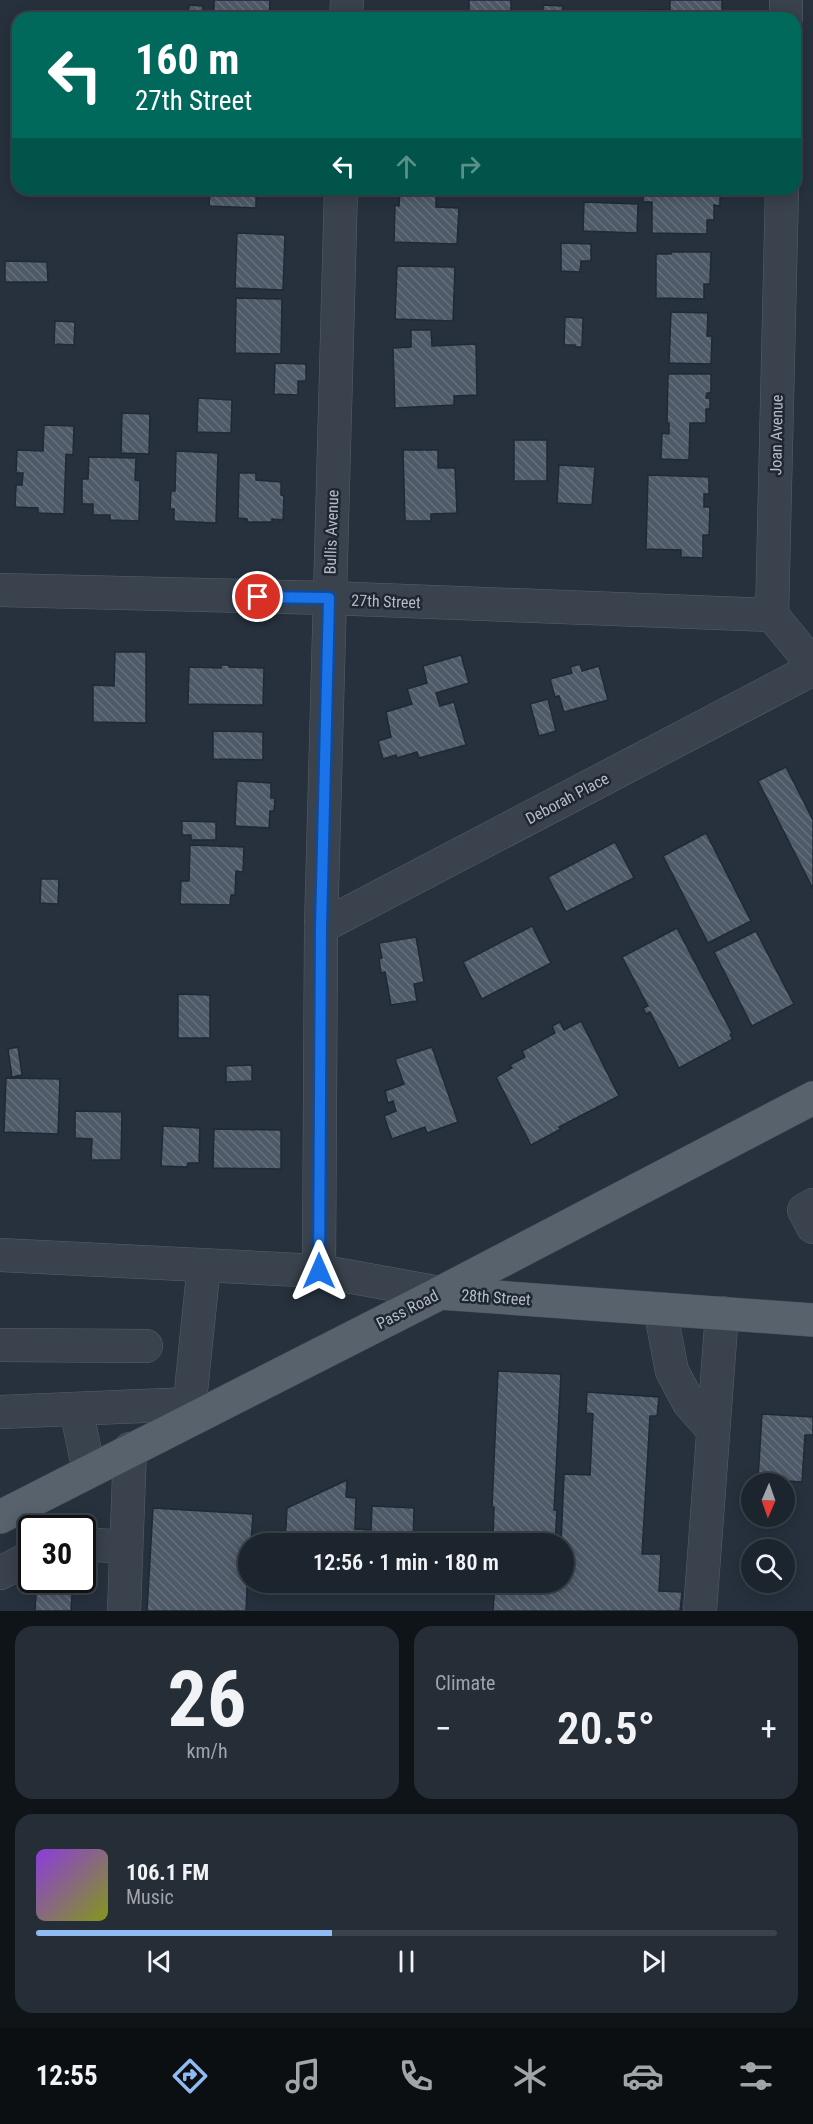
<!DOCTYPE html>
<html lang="en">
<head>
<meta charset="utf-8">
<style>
	:root { --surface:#1c252e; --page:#252d36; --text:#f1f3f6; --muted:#a0a5aa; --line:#3a424a; --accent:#90baf2 }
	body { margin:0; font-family:"Roboto Condensed",sans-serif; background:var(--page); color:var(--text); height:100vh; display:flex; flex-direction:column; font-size:22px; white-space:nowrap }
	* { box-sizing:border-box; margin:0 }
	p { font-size:20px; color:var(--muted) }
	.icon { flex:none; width:33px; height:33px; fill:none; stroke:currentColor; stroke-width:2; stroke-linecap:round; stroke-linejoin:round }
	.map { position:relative; height:1611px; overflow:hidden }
	.sheet { display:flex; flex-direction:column; gap:15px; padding:15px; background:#0f1419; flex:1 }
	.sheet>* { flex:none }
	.banner { position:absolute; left:12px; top:12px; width:789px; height:183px; border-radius:18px; box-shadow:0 3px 15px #0003,0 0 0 2px var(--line); background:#00695c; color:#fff; overflow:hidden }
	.needle { width:39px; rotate:182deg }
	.tools { position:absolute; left:741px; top:1473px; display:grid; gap:12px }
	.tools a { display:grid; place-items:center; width:54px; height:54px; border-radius:50%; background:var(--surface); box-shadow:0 3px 15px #0003,0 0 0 2px var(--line); font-size:30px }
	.speed { position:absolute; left:18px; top:1515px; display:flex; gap:12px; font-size:30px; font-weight:700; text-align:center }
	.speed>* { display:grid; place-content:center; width:78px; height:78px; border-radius:50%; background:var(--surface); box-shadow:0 3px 15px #0003,0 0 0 2px var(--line); line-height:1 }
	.speed .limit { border:3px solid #111; border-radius:9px; background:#fff; color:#111 }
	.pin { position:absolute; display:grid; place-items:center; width:51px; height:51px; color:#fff; margin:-26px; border:3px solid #fff; border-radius:50%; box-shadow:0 2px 6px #0007 }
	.me { position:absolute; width:66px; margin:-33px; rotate:0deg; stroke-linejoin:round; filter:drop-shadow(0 0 4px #0008) }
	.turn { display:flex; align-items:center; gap:21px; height:126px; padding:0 24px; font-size:27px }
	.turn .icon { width:78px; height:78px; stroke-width:2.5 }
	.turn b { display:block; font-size:42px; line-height:51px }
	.lanes { display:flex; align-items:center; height:57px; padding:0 24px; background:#0003; justify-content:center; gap:30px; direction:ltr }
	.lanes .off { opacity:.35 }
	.big { font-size:45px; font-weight:600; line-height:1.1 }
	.sheet .tile { flex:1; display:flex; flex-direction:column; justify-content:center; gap:9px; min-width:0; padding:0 21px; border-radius:18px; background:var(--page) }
	.sheet .dial { align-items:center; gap:0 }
	.dial b { font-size:78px; line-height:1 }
	.song { display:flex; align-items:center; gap:18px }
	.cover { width:72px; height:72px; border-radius:9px; background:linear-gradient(135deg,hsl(270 70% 55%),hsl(70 70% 35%)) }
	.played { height:6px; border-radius:3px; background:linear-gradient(90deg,var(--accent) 40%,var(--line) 40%) }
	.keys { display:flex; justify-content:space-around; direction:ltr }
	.heat { display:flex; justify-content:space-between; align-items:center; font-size:33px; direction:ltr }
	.sheet .tiles { flex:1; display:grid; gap:15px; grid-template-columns:1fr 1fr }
	.tile:last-child { grid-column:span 2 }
	.trip { position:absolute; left:238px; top:1533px; width:336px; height:60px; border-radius:30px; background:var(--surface); box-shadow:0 3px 15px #0003,0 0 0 2px var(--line); font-weight:600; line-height:60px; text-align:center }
	.dock { display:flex; height:96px; justify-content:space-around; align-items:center; background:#0b0f12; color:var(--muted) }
	.dock .icon { width:42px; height:42px }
	.dock .on { color:var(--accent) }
	.dock b { font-size:27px; color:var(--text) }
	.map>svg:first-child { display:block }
</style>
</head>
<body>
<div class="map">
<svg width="813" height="1611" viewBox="0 0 813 1611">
	<defs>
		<pattern id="building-back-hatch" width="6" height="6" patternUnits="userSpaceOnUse" patternTransform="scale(1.5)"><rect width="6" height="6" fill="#4f5a68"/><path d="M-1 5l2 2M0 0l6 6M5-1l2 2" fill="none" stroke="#66707c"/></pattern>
	</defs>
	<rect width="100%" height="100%" fill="#26313d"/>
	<!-- building -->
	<g fill="url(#building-back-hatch)" stroke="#202934" stroke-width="1.5">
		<path d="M 214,0 L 270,0 L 269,18 L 214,18 Z"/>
		<rect x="469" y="0" width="42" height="18"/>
		<path d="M 670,0 L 722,0 L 722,14 L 745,15 L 745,18 L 643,18 L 644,10 L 670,10 Z"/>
		<path d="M 189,5 L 203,6 L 203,18 L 188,18 Z"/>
		<path d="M 543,5 L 563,6 L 562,18 L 543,18 Z"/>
		<path d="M 210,189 L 256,189 L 256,208 L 209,206 Z"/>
		<path d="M 400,189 L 436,190 L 436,207 L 459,208 L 457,244 L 394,242 L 395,205 L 399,206 Z"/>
		<path d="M 643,189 L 720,189 L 720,206 L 714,205 L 714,220 L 707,220 L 707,234 L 652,233 L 652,202 L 643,202 Z"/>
		<path d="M 584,202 L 638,204 L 637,233 L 583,231 Z"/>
		<path d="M 237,233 L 285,235 L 283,290 L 235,288 Z"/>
		<path d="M 561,243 L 591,244 L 591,261 L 581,261 L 580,272 L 561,271 Z"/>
		<path d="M 671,252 L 711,252 L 710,284 L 704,284 L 704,299 L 656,298 L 656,254 L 671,254 Z"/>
		<path d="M 5,261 L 47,262 L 48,282 L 5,282 Z"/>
		<path d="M 397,266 L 455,267 L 453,321 L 395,319 Z"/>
		<path d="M 236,298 L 282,299 L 281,354 L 235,353 Z"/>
		<path d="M 671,312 L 708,313 L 707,336 L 712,336 L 711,364 L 669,363 Z"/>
		<path d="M 565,317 L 583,318 L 582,347 L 575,347 L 575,345 L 564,345 Z"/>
		<path d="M 55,321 L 75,322 L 74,345 L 54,344 Z"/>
		<path d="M 411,330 L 431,330 L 432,346 L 476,344 L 477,395 L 454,396 L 454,405 L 395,408 L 393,348 L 411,347 Z"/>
		<path d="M 275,363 L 306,364 L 306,381 L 298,381 L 298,395 L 274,394 Z"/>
		<path d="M 668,374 L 711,374 L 711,393 L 707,393 L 706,398 L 710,398 L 710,409 L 706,409 L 706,423 L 690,423 L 689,460 L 661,459 L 662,433 L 669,434 L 669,423 L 667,423 Z"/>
		<path d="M 198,398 L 232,400 L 231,433 L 197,432 Z"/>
		<path d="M 122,413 L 150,414 L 149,454 L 121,453 Z"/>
		<path d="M 44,425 L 74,426 L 73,455 L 66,454 L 64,514 L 38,513 L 38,508 L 15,507 L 16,485 L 22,485 L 23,473 L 16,473 L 17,450 L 43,451 Z"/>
		<rect x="514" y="440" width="33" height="41"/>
		<path d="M 403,450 L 438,450 L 438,468 L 455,468 L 457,513 L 431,514 L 431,521 L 405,521 Z"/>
		<path d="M 176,451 L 218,453 L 216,523 L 174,521 L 174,509 L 170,509 L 171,491 L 175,491 Z"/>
		<path d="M 89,457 L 136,458 L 135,480 L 140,481 L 139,521 L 110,520 L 110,515 L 93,515 L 93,504 L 82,504 L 82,479 L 88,479 Z"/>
		<path d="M 559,465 L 595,467 L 592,505 L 557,503 Z"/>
		<path d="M 239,473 L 256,473 L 256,480 L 281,482 L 281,495 L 284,496 L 283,520 L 272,519 L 272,522 L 247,522 L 247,519 L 238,518 Z"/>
		<path d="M 648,475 L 709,477 L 709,494 L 704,494 L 704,507 L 710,507 L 709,535 L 703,535 L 703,558 L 681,557 L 681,550 L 646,549 Z"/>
		<path d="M 115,652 L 146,652 L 146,723 L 93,722 L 93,685 L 114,686 Z"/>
		<path d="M 461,655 L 469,683 L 436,693 L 440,706 L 454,702 L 466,745 L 419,758 L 417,752 L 397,758 L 396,755 L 383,759 L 378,741 L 391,737 L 386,712 L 412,704 L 407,689 L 427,683 L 423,666 Z"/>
		<path d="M 580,664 L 582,671 L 599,666 L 608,700 L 564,712 L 559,696 L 555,697 L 550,679 L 572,673 L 570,667 Z"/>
		<path d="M 221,665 L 229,665 L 229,667 L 264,668 L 263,705 L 188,704 L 189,667 L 221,668 Z"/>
		<path d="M 548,699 L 556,731 L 539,736 L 530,704 Z"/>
		<path d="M 213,731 L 263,732 L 263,760 L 213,759 Z"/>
		<path d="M 786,767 L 813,820 L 813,889 L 758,781 Z"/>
		<path d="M 237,781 L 271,783 L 271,798 L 275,798 L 274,811 L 270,811 L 269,828 L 235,826 Z"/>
		<path d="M 182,821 L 216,822 L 216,840 L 191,840 L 191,835 L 182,835 Z"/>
		<path d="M 706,833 L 751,921 L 708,943 L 663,856 Z"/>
		<path d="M 615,842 L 634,878 L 566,912 L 548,877 Z"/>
		<path d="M 190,845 L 244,847 L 243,872 L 236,871 L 235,895 L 231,895 L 230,905 L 180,904 L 181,881 L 189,881 Z"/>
		<path d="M 41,879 L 59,879 L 58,904 L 40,903 Z"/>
		<path d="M 532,926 L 551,963 L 482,999 L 463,962 Z"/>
		<path d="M 677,928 L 732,1033 L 730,1035 L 733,1039 L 679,1068 L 650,1012 L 646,1014 L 643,1008 L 648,1006 L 622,957 Z"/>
		<path d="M 756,931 L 794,1004 L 752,1026 L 714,952 Z"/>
		<path d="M 416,937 L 424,982 L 414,984 L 417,1001 L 391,1005 L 385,972 L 381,973 L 379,959 L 382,958 L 379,943 Z"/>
		<path d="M 178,994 L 210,995 L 210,1038 L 178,1038 Z"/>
		<path d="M 581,1021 L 619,1096 L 559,1127 L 561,1129 L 531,1145 L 496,1077 L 512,1068 L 510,1065 L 525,1057 L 522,1051 L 555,1033 L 552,1026 L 560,1022 L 564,1030 Z"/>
		<path d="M 18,1047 L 22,1075 L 12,1077 L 8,1049 Z"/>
		<path d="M 432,1047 L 458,1122 L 427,1133 L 425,1127 L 392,1139 L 384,1116 L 396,1111 L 393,1101 L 388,1103 L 385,1091 L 404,1084 L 395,1059 Z"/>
		<path d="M 252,1065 L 252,1081 L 226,1082 L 226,1066 Z"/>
		<path d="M 6,1078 L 60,1079 L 58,1134 L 4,1132 Z"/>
		<path d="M 75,1111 L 122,1112 L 121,1160 L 91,1160 L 92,1139 L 75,1138 Z"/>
		<path d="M 163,1126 L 200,1128 L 199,1163 L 188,1163 L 187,1167 L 161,1166 Z"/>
		<path d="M 214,1129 L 281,1130 L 281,1169 L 213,1168 Z"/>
		<path d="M 498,1371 L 561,1374 L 554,1510 L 557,1510 L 555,1544 L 493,1541 L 494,1507 L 492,1507 Z"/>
		<path d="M 587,1392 L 659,1397 L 657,1416 L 650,1416 L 642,1554 L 661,1554 L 659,1591 L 682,1592 L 680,1611 L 493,1611 L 495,1582 L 564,1582 L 564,1544 L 561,1544 L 564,1474 L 590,1475 L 593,1414 L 586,1413 Z"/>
		<path d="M 762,1414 L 813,1417 L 813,1435 L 805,1435 L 802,1482 L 758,1479 Z"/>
		<path d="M 347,1480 L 346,1497 L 356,1498 L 355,1529 L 371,1530 L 372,1506 L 414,1508 L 413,1544 L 285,1544 L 287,1508 Z"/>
		<path d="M 153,1508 L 253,1514 L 251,1544 L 249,1544 L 246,1611 L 147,1611 Z"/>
		<path d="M 317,1582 L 357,1582 L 357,1588 L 331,1586 L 331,1585 L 317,1584 Z"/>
		<path d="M 368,1582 L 411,1582 L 410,1588 L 368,1586 Z"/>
		<path d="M 36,1593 L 72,1594 L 71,1611 L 35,1611 Z"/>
	</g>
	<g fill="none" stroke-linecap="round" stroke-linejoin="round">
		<!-- minor casing -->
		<g stroke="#57606b" stroke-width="34">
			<g id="minor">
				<path d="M 346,18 L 347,0"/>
				<path d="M 786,18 L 786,0"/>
				<path d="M 782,189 L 772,615 L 813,665"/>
				<path d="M 0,590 L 329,598 L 772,615"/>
				<path d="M 321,927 L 813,669"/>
				<path d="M 813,1205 L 804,1210 L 813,1227"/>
				<path d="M 0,1255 L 319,1271 L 440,1293"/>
				<path d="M 319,1271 L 321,927 L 341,189"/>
				<path d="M 660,1309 L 672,1371 L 689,1403 L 713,1430"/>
				<path d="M 0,1345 L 146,1346"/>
				<path d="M 76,1409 L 89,1471"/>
				<path d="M 0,1412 L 190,1404"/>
				<path d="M 188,1420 L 204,1265"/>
				<path d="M 82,1544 L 126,1547"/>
				<path d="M 0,1573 L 32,1557"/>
				<path d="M 124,1611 L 130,1449"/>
				<path d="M 700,1611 L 722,1313"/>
			</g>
		</g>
		<!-- major casing -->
		<g stroke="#464e59" stroke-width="34">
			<g id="major">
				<path d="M 440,1293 L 813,1320"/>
				<path d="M 0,1517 L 440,1293 L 813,1098"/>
			</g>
		</g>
		<!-- minor -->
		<use href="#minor" stroke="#39424d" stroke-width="33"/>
		<!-- major -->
		<use href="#major" stroke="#58626d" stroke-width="33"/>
	</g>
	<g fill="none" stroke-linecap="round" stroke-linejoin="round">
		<!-- route casing -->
		<g stroke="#114b97" stroke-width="15">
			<path id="route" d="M 258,597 L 329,598 L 321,927 L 319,1271"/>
		</g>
		<!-- route -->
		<use href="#route" stroke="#1a73e8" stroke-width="10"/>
	</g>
	<g text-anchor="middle" stroke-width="5" stroke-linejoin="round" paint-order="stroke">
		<!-- street labels -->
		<g font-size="16" fill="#b6bdc8" stroke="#1e2732">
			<text transform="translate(776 435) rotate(-89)" y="6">Joan Avenue</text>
			<text transform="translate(331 532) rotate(-88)" y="6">Bullis Avenue</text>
			<text transform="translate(386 601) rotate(2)" y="6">27th Street</text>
			<text transform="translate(567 798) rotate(-28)" y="6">Deborah Place</text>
			<text transform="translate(496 1297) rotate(4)" y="6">28th Street</text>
			<text transform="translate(407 1309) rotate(-27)" y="6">Pass Road</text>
		</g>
	</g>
</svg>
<div class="tools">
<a><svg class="needle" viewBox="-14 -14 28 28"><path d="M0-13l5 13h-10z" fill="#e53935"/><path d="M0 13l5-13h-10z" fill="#a0a5aa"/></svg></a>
<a><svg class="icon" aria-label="search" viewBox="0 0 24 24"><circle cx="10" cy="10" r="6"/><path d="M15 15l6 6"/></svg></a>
</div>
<div class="speed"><div class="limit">30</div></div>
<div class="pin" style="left:258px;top:597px;background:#d93025"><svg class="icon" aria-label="arrive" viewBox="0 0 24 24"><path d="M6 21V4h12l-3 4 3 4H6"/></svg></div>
<svg class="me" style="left:319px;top:1271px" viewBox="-20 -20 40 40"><path d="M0-17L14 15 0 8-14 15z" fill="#1a73e8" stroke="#fff" stroke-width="4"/></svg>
<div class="trip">12:56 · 1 min · 180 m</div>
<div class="banner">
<div class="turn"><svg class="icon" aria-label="left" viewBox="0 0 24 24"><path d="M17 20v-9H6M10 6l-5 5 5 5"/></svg><div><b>160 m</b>27th Street</div></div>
<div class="lanes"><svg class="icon" aria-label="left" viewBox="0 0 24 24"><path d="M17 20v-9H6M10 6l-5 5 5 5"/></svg><svg class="icon off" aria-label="ahead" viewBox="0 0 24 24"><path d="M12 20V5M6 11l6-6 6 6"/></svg><svg class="icon off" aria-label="right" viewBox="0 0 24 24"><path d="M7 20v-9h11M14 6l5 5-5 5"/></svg></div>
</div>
</div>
<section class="sheet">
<div class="tiles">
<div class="tile dial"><b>26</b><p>km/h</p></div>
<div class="tile"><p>Climate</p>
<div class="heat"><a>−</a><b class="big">20.5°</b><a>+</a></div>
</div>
<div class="tile">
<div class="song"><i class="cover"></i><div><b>106.1 FM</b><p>Music</p></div></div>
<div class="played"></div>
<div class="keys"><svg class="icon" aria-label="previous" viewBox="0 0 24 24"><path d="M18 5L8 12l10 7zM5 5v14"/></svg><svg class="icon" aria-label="pause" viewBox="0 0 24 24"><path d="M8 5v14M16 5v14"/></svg><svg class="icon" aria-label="next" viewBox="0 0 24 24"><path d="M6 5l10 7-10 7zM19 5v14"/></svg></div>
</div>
</div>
</section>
<nav class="dock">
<b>12:55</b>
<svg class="icon on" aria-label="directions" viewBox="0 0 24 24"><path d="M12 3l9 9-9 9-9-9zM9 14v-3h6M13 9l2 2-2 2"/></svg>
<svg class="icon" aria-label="music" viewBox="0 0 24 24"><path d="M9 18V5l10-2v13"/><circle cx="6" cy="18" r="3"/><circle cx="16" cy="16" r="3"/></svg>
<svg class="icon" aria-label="phone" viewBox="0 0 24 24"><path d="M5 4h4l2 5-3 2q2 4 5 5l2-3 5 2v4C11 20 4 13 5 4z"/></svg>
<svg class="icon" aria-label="climate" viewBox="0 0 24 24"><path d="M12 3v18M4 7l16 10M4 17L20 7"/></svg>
<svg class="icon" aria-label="car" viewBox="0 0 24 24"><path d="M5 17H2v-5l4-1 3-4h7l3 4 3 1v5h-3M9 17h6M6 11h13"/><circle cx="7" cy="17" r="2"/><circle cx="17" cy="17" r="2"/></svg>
<svg class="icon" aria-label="filters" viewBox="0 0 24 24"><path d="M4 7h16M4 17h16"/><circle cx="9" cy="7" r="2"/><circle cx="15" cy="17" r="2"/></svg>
</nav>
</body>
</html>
